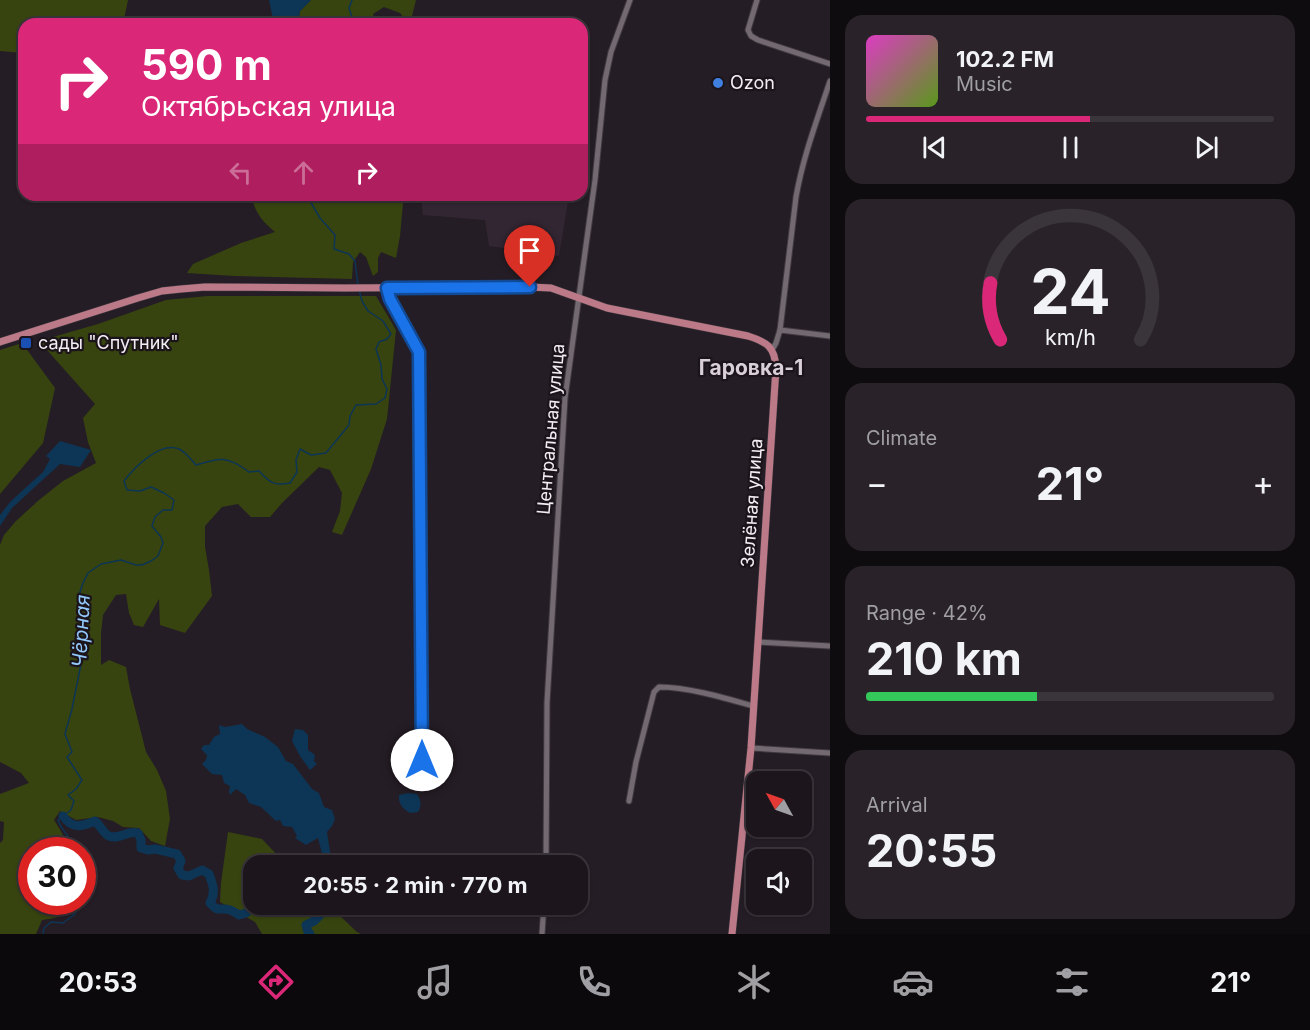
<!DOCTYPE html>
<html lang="en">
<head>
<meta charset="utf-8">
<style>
	:root { --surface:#1c161c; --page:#292329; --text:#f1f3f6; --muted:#a09fa3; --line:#3a353b; --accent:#db2777 }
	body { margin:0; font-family:Inter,sans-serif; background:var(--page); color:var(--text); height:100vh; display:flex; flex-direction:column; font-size:22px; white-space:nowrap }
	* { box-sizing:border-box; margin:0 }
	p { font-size:20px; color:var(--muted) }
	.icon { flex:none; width:33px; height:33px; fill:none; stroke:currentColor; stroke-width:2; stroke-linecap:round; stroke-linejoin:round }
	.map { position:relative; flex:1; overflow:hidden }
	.details { display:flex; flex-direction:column; gap:15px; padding:15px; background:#0f0c0f; width:480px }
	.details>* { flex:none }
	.hud { position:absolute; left:18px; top:18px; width:570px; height:183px; border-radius:18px; box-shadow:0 2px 4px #0004,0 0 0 2px var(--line); background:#db2777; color:#fff; overflow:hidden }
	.needle { width:39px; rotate:310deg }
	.buttons { position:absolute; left:746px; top:771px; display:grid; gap:12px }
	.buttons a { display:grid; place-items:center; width:66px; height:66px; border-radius:12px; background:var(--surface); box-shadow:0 2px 4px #0004,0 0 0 2px var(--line); font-size:30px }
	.speed { position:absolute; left:18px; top:837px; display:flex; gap:12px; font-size:30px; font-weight:700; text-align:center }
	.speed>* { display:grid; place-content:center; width:78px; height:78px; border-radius:50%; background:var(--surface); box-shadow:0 2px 4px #0004,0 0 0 2px var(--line); line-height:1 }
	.speed .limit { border:9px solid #d22; background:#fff; color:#111 }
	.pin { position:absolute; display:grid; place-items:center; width:51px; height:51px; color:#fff; margin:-62px -26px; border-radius:50% 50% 50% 0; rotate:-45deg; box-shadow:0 0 6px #0007 }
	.pin .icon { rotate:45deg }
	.me { position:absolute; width:66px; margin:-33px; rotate:0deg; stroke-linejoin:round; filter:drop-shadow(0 0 4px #0008) }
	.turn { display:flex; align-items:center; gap:21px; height:126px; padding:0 24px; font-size:27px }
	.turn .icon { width:78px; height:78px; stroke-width:2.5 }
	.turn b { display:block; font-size:42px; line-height:51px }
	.lanes { display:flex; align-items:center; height:57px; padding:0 24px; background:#0003; justify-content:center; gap:30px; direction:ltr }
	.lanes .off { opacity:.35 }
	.big { font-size:45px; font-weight:700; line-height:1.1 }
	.details .tile { flex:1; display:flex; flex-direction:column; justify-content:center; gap:9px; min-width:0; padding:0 21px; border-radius:18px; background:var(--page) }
	.details .dial { align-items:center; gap:0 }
	.dial svg { height:156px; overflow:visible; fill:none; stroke:var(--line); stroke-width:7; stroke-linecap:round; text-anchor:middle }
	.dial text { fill:var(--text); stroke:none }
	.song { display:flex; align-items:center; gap:18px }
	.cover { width:72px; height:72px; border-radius:9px; background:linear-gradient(135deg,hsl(310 70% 55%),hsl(90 70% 35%)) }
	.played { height:6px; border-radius:3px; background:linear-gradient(90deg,var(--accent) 55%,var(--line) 55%) }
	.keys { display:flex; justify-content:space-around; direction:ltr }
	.heat { display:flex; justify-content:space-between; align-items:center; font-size:33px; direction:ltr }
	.charge { height:9px; border-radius:4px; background:linear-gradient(90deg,#34c759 42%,var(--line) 0) }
	.trip { position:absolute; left:243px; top:855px; width:345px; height:60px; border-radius:18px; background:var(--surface); box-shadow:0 2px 4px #0004,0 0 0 2px var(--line); font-weight:700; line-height:60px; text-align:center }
	.menu { display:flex; height:96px; justify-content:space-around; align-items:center; background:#0b090b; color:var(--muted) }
	.menu .icon { width:42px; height:42px }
	.menu .on { color:var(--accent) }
	.menu b { font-size:27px; color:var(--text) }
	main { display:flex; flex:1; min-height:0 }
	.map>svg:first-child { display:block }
</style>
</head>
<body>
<main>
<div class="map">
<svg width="830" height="934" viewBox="0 0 830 934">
	<rect width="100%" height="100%" fill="#251d25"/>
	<!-- built -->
	<path fill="#322632" d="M 421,195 L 569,195 L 559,256 L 489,246 L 485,220 L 423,215 Z"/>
	<!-- green -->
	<g fill="#37440f">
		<path d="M 0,0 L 128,0 L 123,24 L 24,24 L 24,53 L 0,51 Z"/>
		<path d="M 311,0 L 416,0 L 410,24 L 409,24 L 400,13 L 384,7 L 373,14 L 376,24 L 298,24 L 300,11 Z"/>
		<path d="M 251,195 L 414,195 L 403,203 L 400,236 L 396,258 L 381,252 L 378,258 L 378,272 L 373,276 L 366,257 L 360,252 L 353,262 L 352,279 L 234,276 L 187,273 L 193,264 L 241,243 L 275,232 C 261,220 256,214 251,195 Z"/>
		<path d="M 208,296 L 376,296 L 396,330 L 387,419 L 371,469 L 342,535 L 332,532 L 340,511 L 342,493 L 330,470 L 319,467 L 282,503 L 270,517 L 251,517 L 238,504 L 222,507 L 205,526 L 205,547 L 209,570 L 212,596 L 185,633 L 160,625 L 159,599 L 143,627 L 134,625 L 129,613 L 126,594 L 116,595 L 103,615 L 101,633 L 101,665 L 109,660 L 126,667 L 130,689 L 146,752 L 157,770 L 166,791 L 170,819 L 165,846 L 151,841 L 139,828 L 123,827 L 113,821 L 98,817 L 76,820 L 60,811 L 54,820 C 60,830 68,839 64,850 L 32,850 L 32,902 L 66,902 L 72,906 C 65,918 55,918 42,920 L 36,934 L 0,934 L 0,843 L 3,840 L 4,822 L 0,821 L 0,794 L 29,783 L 21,773 L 0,762 L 0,545 L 4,535 L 16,521 L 39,500 L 63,481 L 96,463 L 88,442 L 83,418 L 95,404 L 39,341 L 98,324 L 166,300 Z"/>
		<path d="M 22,343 L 55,388 L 43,443 L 0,494 L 0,350 Z"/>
		<path d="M 228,832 L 262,839 L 280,858 L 293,858 L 313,853 L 320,865 L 254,866 L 254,904 L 321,905 L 338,914 L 357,932 L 361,934 L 262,934 L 255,922 L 220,902 L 221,883 Z"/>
	</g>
	<!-- water -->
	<g fill="#0d3556">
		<path d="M 269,0 L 311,0 L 300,11 L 298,24 L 274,24 Z"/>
		<path d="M 60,441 L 91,450 L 80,467 L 60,464 L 12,508 L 0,526 L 0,515 L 11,501 L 43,472 L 50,459 L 46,456 Z"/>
		<path d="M 242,724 L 247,729 L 265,737 L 278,747 L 286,761 L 293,764 L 312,789 L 319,793 L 324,807 L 332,810 L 335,819 L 332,826 L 327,832 L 332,865 L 325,865 L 318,838 L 306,845 L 295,838 L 297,836 L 292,827 L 283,826 L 280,820 L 276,821 L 261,807 L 249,803 L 245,795 L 236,789 L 230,795 L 229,791 L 230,786 L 224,783 L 222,775 L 212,774 L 202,764 L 206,760 L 207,755 L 201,749 L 204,745 L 209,745 L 214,737 L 220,734 L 219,725 L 225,727 Z"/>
		<path d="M 295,729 L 303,730 L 308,735 L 308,750 L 315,755 L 314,761 L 317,764 L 310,770 L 300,756 L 292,741 Z"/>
		<path d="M 408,793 L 417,794 C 421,801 422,805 418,812 L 410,813 C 403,809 398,804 399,795 Z"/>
	</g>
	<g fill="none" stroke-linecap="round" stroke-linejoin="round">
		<!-- stream -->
		<g stroke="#0d3556" stroke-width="1.5">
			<path d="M 352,0 L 349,8 L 354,24"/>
			<path d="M 313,195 L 310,201 L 320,218 L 335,235 L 334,249 L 349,254 L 355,261 L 358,286"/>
			<path d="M 71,850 C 71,832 62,834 58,820 L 71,810 L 74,801 L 68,795 L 76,789 L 82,780 L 67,757 L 72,752 L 65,734 L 72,709 L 83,654 L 84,637 L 78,607 L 79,595 L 83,583 L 88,573 L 101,564 L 121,560 L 136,565 L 142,565 L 151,561 L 158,556 L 163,543 L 161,537 L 152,526 L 155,517 L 163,510 L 172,510 L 174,500 L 164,493 L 151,487 L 140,491 L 127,490 L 124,481 C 134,468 160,441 179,449 C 186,452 191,460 196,465 C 220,457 228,456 249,472 L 259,471 C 270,483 274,486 290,483 L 297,472 L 296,460 L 300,449 L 311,455 L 326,453 L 349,425 L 350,416 L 356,405 L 376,404 L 385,398 L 387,389 L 382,379 L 381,365 L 376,349 L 379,342 L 387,339 L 391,334 L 383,321 L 368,311 L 362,301 L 359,290"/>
			<path d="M 43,934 L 44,928 L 51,922 L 63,923 L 75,914 L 78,908 L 75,902"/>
		</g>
		<!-- river -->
		<g stroke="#0d3556" stroke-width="9">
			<path d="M 63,816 C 72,829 81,827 95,821 C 101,826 103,833 109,836 C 120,840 127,830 138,833 L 141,840 L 141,848 L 148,850 L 155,849 L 177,854 L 181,861 L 178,868 L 182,875 L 189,876 L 202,870 L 209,874 C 213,885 216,892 210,903 C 218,913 220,907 230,910 C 233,911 236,913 239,915 L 246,913 L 257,904"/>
			<path d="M 310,934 L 308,932 L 306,925 L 314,921 L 320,915 L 318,908 L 315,904"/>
		</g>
		<!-- minor casing -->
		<g stroke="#403a40" stroke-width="7">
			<g id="minor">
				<path d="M 757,0 L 748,30 L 751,36 L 758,40 L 830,64"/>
				<path d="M 387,288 L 390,299 L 419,352 L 422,760"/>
				<path d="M 780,330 L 830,336"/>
				<path d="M 772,350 L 776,343 L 780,330 L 796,197 C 803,157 817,120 830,81"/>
				<path d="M 758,642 L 830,646"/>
				<path d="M 751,748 L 830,753"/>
				<path d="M 629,801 L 636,762 L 654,692 L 659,687 C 688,687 725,698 753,706"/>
				<path d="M 546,866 L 547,703 L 565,398 L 595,180 L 605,80 L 611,52 L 630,0"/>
				<path d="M 542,934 L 544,904"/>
			</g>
		</g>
		<!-- major casing -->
		<g stroke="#403a40" stroke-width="8">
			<path id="major" d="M 0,342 L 138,298 L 162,291 L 181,289 L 205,287 L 344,288 L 530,287 L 551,288 L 607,308 L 748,336 C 767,342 775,347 776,368 L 751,748 L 732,934"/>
		</g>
		<!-- minor -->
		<use href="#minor" stroke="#726971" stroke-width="5"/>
		<!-- major -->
		<use href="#major" stroke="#bc7988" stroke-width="7"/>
	</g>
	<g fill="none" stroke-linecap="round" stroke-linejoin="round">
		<!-- route casing -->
		<g stroke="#114b97" stroke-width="15">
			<path id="route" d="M 422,760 L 419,352 L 390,299 L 387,288 L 530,287"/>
		</g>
		<!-- route -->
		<use href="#route" stroke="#1a73e8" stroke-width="10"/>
	</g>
	<!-- markers -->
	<circle fill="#3f7fe0" stroke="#1b141b" stroke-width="2" cx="718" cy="83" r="6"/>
	<rect fill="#1a4fb4" stroke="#1b141b" stroke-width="2" x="20" y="337" width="12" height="12" rx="3"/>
	<g text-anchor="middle" stroke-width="4.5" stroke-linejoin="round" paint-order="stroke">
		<!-- poi labels -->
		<g font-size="18" fill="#f2edf2" stroke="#1b141b" text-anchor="start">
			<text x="730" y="89">Ozon</text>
			<text x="38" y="349">сады "Спутник"</text>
		</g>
		<!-- street labels -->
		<g font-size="18" fill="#f2edf2" stroke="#1b141b">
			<text transform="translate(551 429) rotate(-85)" y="6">Центральная улица</text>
			<text transform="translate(752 503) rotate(-86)" y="6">Зелёная улица</text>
		</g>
		<!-- water labels -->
		<g font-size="20" font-style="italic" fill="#92c7fa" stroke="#1b141b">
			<text transform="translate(81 631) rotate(-87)" y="7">Чёрная</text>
		</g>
		<!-- quarter labels -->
		<g font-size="21" font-weight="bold" fill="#d9cfd9" stroke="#1b141b">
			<text x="751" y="375">Гаровка-1</text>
		</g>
	</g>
</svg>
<div class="buttons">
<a><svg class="needle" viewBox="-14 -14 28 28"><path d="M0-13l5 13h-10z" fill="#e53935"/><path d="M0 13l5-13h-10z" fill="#a09fa3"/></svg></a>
<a><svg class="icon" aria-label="sound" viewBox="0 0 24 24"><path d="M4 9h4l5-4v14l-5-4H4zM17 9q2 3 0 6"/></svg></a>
</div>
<div class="speed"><div class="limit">30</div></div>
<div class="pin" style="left:530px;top:287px;background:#d93025"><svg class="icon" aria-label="arrive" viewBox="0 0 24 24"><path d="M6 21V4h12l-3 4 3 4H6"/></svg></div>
<svg class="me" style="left:422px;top:760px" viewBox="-20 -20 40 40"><circle r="19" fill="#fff"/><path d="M0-13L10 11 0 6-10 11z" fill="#1a73e8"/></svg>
<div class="trip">20:55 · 2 min · 770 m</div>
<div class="hud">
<div class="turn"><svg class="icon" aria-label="right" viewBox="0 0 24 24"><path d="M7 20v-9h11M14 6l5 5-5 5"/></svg><div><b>590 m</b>Октябрьская улица</div></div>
<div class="lanes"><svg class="icon off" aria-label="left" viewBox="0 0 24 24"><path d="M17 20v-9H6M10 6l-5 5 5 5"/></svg><svg class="icon off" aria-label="ahead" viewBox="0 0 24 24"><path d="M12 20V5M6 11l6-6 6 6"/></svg><svg class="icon" aria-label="right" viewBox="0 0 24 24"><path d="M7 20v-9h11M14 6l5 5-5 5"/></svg></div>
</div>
</div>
<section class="details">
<div class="tile">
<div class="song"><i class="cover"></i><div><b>102.2 FM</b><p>Music</p></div></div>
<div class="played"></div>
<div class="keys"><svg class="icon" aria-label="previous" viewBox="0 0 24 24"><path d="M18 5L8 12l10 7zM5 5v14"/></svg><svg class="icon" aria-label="pause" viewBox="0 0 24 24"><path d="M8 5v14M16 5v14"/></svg><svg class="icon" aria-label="next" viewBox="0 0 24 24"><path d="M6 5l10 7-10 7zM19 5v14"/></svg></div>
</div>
<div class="tile dial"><svg viewBox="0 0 100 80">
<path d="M14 69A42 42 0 1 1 86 69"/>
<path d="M14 69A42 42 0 0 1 9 40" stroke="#db2777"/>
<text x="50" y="56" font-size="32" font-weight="700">24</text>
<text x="50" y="72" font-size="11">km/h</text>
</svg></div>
<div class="tile"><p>Climate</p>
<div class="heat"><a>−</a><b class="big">21°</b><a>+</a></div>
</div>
<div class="tile"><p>Range · 42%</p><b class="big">210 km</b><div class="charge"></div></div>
<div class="tile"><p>Arrival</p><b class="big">20:55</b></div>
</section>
</main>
<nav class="menu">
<b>20:53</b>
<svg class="icon on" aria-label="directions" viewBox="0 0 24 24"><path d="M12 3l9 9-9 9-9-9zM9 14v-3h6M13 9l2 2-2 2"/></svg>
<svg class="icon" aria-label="music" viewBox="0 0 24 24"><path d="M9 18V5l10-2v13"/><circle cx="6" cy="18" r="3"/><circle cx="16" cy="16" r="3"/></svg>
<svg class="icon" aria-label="phone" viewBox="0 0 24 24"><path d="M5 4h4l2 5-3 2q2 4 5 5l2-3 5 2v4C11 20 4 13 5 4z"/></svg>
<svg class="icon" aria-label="climate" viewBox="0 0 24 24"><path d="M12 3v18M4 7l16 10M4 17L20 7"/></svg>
<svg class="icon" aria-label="car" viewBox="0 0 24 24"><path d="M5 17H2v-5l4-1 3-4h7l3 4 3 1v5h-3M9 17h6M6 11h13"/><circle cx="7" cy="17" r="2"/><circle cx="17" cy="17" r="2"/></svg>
<svg class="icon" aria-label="filters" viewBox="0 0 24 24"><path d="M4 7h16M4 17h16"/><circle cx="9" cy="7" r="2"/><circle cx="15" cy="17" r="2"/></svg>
<b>21°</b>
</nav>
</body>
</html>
